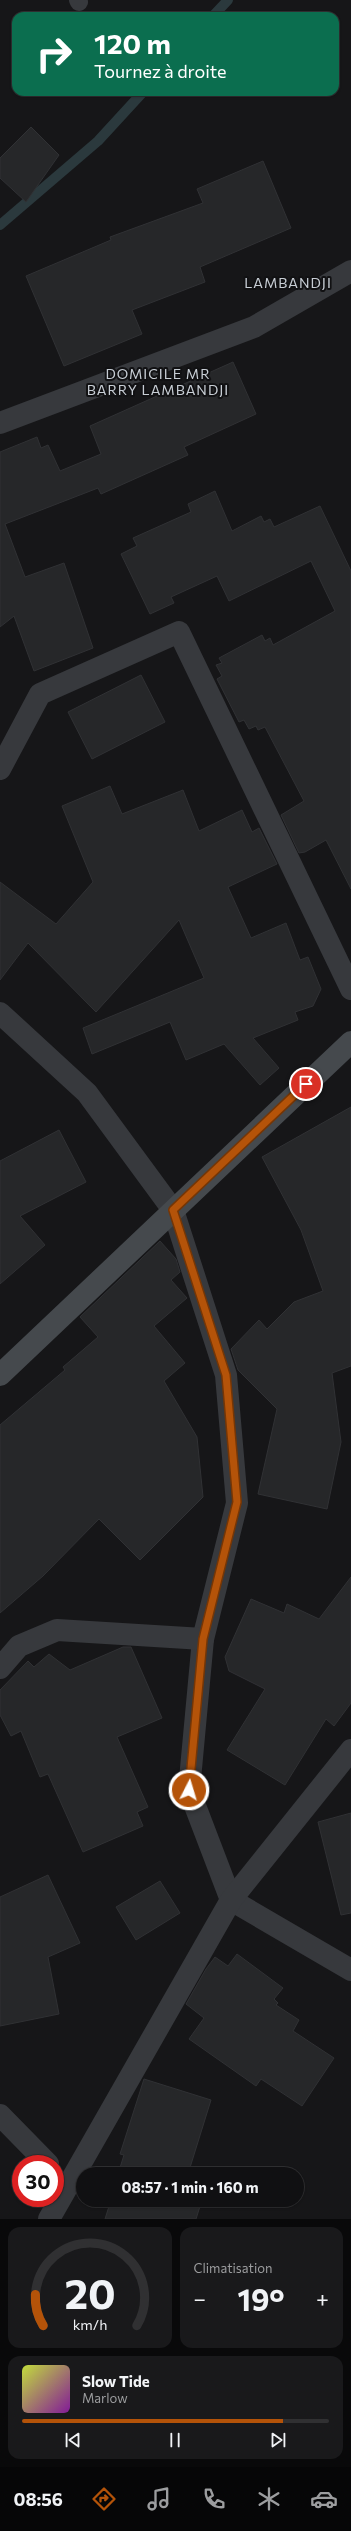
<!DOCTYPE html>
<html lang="fr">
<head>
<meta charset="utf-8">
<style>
	:root { --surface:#101012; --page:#19191b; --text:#f1f3f6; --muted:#9c9d9f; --line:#303032; --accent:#b45309 }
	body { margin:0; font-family:Commissioner,sans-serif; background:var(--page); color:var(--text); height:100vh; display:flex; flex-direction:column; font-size:15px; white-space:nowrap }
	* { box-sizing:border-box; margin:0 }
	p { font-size:13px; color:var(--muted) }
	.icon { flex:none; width:22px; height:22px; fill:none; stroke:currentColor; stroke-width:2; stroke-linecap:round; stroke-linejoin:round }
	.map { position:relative; height:2219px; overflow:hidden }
	.details { display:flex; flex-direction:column; gap:8px; padding:8px; background:#09090a; flex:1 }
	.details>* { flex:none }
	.banner { position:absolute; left:12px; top:12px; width:327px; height:84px; border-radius:12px; box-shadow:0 1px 3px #0004,0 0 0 1px var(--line); background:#0b6e4f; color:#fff; overflow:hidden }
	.speed { position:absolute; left:12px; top:2155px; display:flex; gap:8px; font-size:20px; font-weight:700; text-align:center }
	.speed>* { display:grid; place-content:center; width:52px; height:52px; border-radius:50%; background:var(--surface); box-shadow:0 1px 3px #0004,0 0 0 1px var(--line); line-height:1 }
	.speed .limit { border:6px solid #d22; background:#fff; color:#111 }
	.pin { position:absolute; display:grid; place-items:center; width:34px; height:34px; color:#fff; margin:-17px; border:2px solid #fff; border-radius:50%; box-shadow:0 1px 4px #0007 }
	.me { position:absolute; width:44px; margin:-22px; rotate:5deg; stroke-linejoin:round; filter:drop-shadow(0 0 3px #0008) }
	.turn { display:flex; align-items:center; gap:14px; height:84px; padding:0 16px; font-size:18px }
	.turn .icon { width:52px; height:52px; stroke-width:2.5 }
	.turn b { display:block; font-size:28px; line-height:34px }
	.big { font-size:30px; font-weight:700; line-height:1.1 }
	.details .tile { flex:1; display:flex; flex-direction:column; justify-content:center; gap:6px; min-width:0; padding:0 14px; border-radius:12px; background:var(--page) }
	.details .dial { align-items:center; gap:0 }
	.dial svg { height:104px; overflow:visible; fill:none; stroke:var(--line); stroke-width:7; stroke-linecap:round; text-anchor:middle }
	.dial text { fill:var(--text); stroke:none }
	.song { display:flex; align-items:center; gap:12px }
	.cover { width:48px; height:48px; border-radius:6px; background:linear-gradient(135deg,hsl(70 70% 55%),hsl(290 70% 35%)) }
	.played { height:4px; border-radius:2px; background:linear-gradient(90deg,var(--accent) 85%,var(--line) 85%) }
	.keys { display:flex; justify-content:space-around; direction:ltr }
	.heat { display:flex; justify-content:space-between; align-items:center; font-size:22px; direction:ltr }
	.details .tiles { flex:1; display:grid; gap:8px; grid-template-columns:1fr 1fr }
	.tile:last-child { grid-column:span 2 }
	.trip { position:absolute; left:76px; top:2167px; width:228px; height:40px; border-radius:20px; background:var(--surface); box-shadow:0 1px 3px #0004,0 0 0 1px var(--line); font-weight:700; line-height:40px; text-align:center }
	.tab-bar { display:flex; height:64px; justify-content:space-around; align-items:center; background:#060607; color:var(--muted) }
	.tab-bar .icon { width:28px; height:28px }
	.tab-bar .selected { color:var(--accent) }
	.tab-bar b { font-size:18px; color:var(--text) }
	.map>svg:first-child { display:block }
</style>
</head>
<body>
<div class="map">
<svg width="351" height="2219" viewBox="0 0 351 2219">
	<rect width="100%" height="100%" fill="#161618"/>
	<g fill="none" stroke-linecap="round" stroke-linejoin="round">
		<!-- stream -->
		<g stroke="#2b393d" stroke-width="10">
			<path d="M 213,16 L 228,0"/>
			<path d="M 0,225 L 98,141 L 143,92"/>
		</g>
	</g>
	<!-- building -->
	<g fill="#262729" stroke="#303134">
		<path d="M 31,127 L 59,155 L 26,202 L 0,178 L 0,158 Z"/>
		<path d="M 263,161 L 291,228 L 200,267 L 205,282 L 132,310 L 142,334 L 64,366 L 26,276 L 111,240 L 110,237 L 203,203 L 197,189 Z"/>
		<path d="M 233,362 L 256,414 L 184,447 L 188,455 L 101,494 L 98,488 L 5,524 L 25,577 L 64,563 L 93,648 L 34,671 L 14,616 L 0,627 L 0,452 L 37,437 L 41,448 L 48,445 L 60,471 L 101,454 L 90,426 Z"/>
		<path d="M 215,491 L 232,531 L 261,516 L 264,522 L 270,519 L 274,527 L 320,506 L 351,571 L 351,889 L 326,840 L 305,852 L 299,853 L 281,815 L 304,801 L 265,727 L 258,730 L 256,726 L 249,729 L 244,720 L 239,722 L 217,679 L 222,676 L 216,665 L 222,663 L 219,658 L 262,635 L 265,641 L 270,638 L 273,645 L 335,611 L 311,561 L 229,601 L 217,576 L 171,597 L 174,603 L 150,614 L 121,554 L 137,546 L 133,538 L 191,512 L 188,504 Z"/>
		<path d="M 141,675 L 165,722 L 92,759 L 68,712 Z"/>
		<path d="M 110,786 L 122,814 L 183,790 L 199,831 L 242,810 L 252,832 L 259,828 L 277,864 L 228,887 L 251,938 L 286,923 L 300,960 L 308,957 L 321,989 L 313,1006 L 295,1012 L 298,1020 L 253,1038 L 279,1068 L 260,1085 L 224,1044 L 186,1060 L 170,1022 L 92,1054 L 83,1028 L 204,978 L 179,920 L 96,1012 L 28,943 L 0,980 L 0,882 L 56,924 L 93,882 L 62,806 Z"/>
		<path d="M 351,1107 L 351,1366 L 332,1373 L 341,1442 L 327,1509 L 258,1494 L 277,1409 L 238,1370 L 231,1349 L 259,1320 L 267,1329 L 294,1302 L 323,1291 L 301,1230 L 262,1157 Z"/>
		<path d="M 59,1130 L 86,1182 L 20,1216 L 45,1245 L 0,1284 L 0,1161 Z"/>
		<path d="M 160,1241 L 176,1259 L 180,1272 L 171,1280 L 187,1298 L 154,1326 L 185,1363 L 164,1381 L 197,1437 L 203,1497 L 140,1560 L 99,1519 L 43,1576 L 0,1613 L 0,1425 L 65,1370 L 63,1367 L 98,1337 L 80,1317 Z"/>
		<path d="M 351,1577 L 351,1703 L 334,1726 L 326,1719 L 285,1785 L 227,1750 L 265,1689 L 229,1671 L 225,1657 L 251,1599 L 284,1613 L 287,1604 L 319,1619 Z"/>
		<path d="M 123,1647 L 131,1647 L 162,1718 L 117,1737 L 148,1807 L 137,1812 L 143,1826 L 83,1852 L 48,1774 L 40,1777 L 21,1731 L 11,1736 L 0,1715 L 0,1690 L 28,1661 L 34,1667 L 49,1654 L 70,1670 Z"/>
		<path d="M 351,1813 L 351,1913 L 341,1915 L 318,1822 Z"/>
		<path d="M 48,1875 L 80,1943 L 48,1957 L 59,2014 L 0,2026 L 0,1897 Z"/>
		<path d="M 160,1881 L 180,1913 L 136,1940 L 116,1907 Z"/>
		<path d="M 237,1954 L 283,1988 L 274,1999 L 278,2003 L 276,2005 L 299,2020 L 293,2031 L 334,2058 L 302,2106 L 261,2079 L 256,2086 L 189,2039 L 204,2018 L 186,2004 L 206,1969 L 215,1957 L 228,1966 Z"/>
		<path d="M 144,2079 L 211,2100 L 188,2174 L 118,2174 L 124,2155 L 120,2154 Z"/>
		<path d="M 111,2200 L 202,2200 L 196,2219 L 105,2219 Z"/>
	</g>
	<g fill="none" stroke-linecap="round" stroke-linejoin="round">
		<!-- lane -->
		<path stroke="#37393d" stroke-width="18" d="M 78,0 L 79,2"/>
		<!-- street -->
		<g stroke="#37393d" stroke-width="22">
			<path d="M 0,423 L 254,327 L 351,271"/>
			<path d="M 0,769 L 40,694 L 179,632 L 351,989"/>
			<path d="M 0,1013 L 87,1093 L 173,1210 L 226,1375 L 237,1503 L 203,1639 L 189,1790 L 231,1900 L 351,1970"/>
			<path d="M 0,1668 L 19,1646 L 57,1630 L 203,1639"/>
			<path d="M 0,2115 L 48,2164"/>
			<path d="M 49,2219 L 231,1900 L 351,1750"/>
		</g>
		<!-- secondary -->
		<path stroke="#45494d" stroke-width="22" d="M 0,1375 L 351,1042"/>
	</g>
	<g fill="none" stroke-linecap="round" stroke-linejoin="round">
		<!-- route casing -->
		<g stroke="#753606" stroke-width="10">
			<path id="route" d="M 189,1790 L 203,1639 L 237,1502 L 226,1375 L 173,1210 L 306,1084"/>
		</g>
		<!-- route -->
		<use href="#route" stroke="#b45309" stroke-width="7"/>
	</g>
	<g text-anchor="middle" stroke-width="4" stroke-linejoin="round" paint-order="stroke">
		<!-- quarter labels -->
		<g font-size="14" letter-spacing="1" fill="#c8ced5" stroke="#111113">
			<text x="288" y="288">LAMBANDJI</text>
			<text x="158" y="379">DOMICILE MR<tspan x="158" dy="16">BARRY LAMBANDJI</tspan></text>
		</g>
	</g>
</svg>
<div class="speed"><div class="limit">30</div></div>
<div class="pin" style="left:306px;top:1084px;background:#d93025"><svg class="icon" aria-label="arrive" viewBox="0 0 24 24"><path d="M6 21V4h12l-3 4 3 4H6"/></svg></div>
<svg class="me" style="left:189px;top:1790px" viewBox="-20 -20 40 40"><circle r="17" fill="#b45309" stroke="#fff" stroke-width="3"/><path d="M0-11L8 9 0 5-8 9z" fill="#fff"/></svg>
<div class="trip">08:57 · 1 min · 160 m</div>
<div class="banner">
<div class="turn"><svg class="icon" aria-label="right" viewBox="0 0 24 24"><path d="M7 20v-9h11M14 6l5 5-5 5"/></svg><div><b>120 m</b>Tournez à droite</div></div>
</div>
</div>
<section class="details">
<div class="tiles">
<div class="tile dial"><svg viewBox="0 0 100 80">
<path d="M14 69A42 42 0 1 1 86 69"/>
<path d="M14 69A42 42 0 0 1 8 45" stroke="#b45309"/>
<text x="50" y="56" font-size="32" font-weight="700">20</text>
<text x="50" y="72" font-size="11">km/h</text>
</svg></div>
<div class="tile"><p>Climatisation</p>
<div class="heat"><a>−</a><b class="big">19°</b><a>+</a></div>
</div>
<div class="tile">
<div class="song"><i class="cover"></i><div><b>Slow Tide</b><p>Marlow</p></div></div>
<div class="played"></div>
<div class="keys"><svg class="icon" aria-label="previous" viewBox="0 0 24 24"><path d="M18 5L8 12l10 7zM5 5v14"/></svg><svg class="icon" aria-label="pause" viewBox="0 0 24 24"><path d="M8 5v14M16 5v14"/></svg><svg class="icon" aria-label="next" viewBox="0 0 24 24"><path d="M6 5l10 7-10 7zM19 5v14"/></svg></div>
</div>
</div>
</section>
<nav class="tab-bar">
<b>08:56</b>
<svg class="icon selected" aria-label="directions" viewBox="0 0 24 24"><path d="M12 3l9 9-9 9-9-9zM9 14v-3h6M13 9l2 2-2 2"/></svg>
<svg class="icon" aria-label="music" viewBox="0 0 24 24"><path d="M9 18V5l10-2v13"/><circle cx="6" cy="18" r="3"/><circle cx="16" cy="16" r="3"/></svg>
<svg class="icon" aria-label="phone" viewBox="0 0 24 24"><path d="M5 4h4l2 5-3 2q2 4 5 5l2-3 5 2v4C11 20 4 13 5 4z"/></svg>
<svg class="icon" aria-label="climate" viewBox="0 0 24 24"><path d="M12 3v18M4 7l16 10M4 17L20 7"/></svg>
<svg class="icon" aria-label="car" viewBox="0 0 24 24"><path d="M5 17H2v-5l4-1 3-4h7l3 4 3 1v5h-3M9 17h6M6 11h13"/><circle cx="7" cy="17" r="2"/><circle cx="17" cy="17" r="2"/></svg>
</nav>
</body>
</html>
